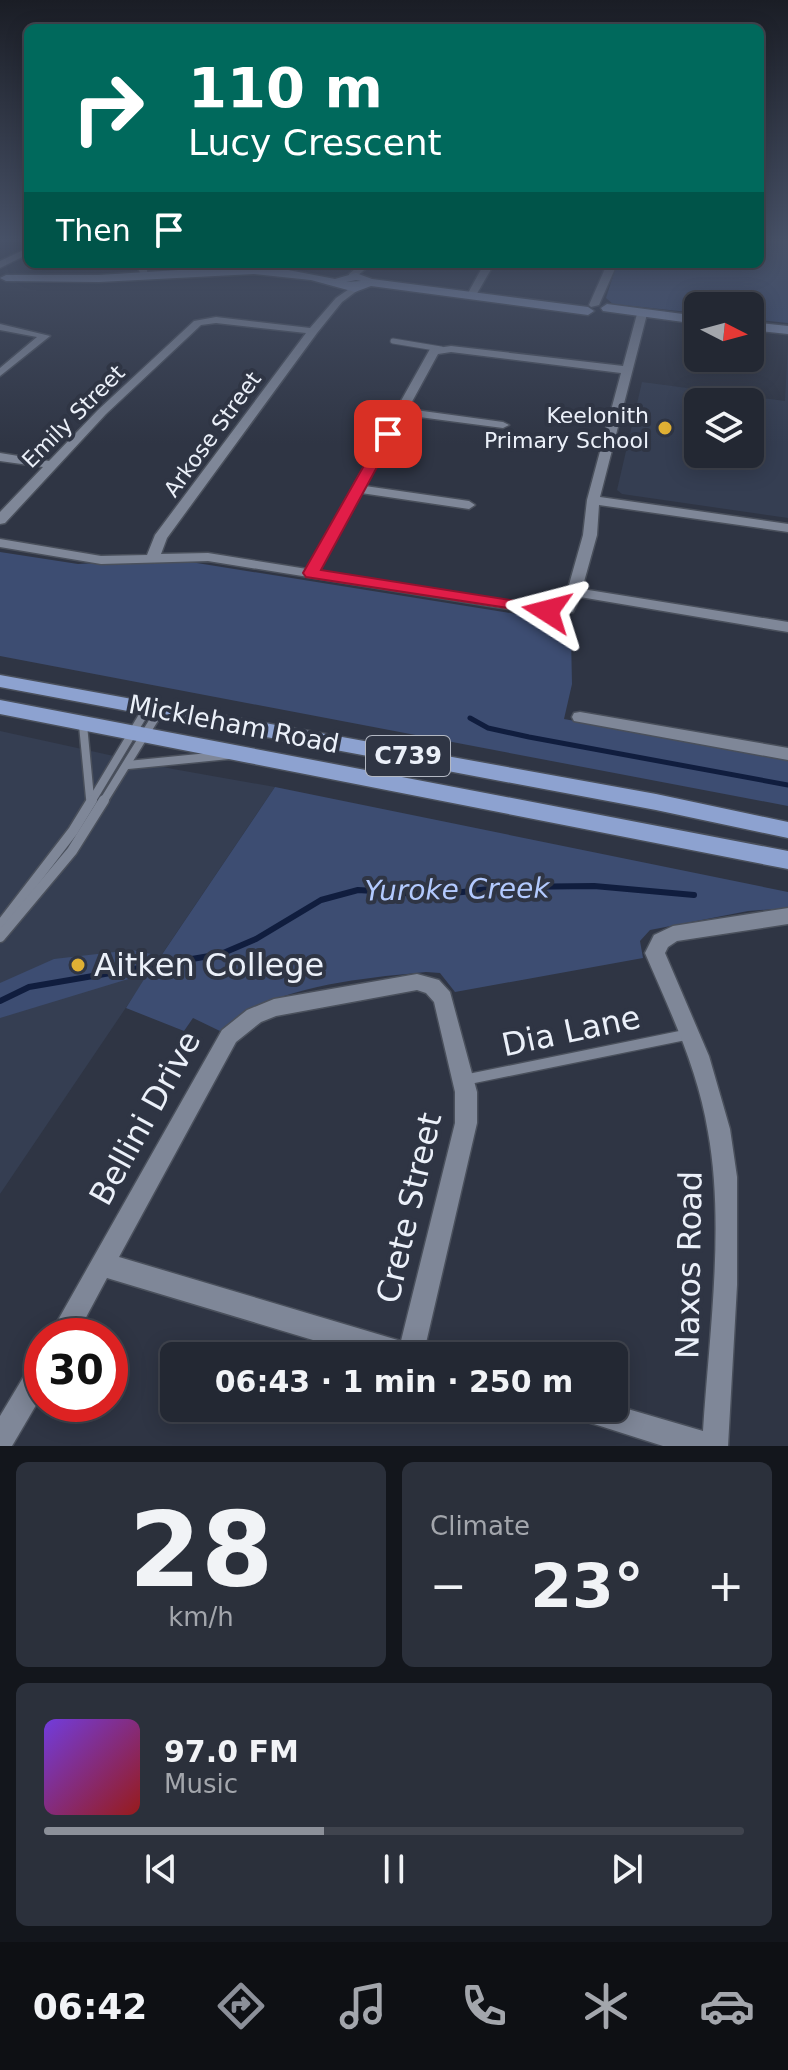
<!DOCTYPE html>
<html lang="en">
<head>
<meta charset="utf-8">
<style>
	:root { --surface:#232833; --page:#2b303b; --text:#f1f3f6; --muted:#a3a6ac; --line:#40444e; --accent:#8c9099 }
	body { margin:0; font-family:"DejaVu Sans",sans-serif; background:var(--page); color:var(--text); height:100vh; display:flex; flex-direction:column; font-size:30px; white-space:nowrap }
	* { box-sizing:border-box; margin:0 }
	p { font-size:26px; color:var(--muted) }
	.icon { flex:none; width:44px; height:44px; fill:none; stroke:currentColor; stroke-width:2; stroke-linecap:round; stroke-linejoin:round }
	.map { position:relative; height:1446px; overflow:hidden }
	.panel { display:flex; flex-direction:column; gap:16px; padding:16px; background:#13161c; flex:1 }
	.panel>* { flex:none }
	.banner { position:absolute; left:24px; top:24px; width:740px; height:244px; border-radius:12px; box-shadow:0 4px 20px #0003,0 0 0 2px var(--line); background:#00695c; color:#fff; overflow:hidden }
	.needle { width:52px; rotate:96deg }
	.controls { position:absolute; left:684px; top:292px; display:grid; gap:16px }
	.controls a { display:grid; place-items:center; width:80px; height:80px; border-radius:12px; background:var(--surface); box-shadow:0 4px 20px #0003,0 0 0 2px var(--line); font-size:40px }
	.speed { position:absolute; left:24px; top:1318px; display:flex; gap:16px; font-size:40px; font-weight:700; text-align:center }
	.speed>* { display:grid; place-content:center; width:104px; height:104px; border-radius:50%; background:var(--surface); box-shadow:0 4px 20px #0003,0 0 0 2px var(--line); line-height:1 }
	.speed .limit { border:12px solid #d22; background:#fff; color:#111 }
	.pin { position:absolute; display:grid; place-items:center; width:68px; height:68px; color:#fff; margin:-34px; border-radius:16px; box-shadow:0 4px 12px #0006 }
	.me { position:absolute; width:88px; margin:-44px; rotate:279deg; stroke-linejoin:round; filter:drop-shadow(0 0 6px #0008) }
	.turn { display:flex; align-items:center; gap:28px; height:168px; padding:0 32px; font-size:36px }
	.turn .icon { width:104px; height:104px; stroke-width:2.5 }
	.turn b { display:block; font-size:56px; line-height:68px }
	.then { display:flex; align-items:center; height:76px; padding:0 32px; background:#0003; gap:16px; font-size:30px }
	.big { font-size:60px; font-weight:800; line-height:1.1 }
	.panel .tile { flex:1; display:flex; flex-direction:column; justify-content:center; gap:12px; min-width:0; padding:0 28px; border-radius:12px; background:var(--page) }
	.panel .dial { align-items:center; gap:0 }
	.dial b { font-size:104px; line-height:1 }
	.song { display:flex; align-items:center; gap:24px }
	.cover { width:96px; height:96px; border-radius:12px; background:linear-gradient(135deg,hsl(260 70% 55%),hsl(0 70% 35%)) }
	.played { height:8px; border-radius:4px; background:linear-gradient(90deg,var(--accent) 40%,var(--line) 40%) }
	.keys { display:flex; justify-content:space-around; direction:ltr }
	.heat { display:flex; justify-content:space-between; align-items:center; font-size:44px; direction:ltr }
	.panel .tiles { flex:1; display:grid; gap:16px; grid-template-columns:1fr 1fr }
	.tile:last-child { grid-column:span 2 }
	.trip { position:absolute; left:160px; top:1342px; width:468px; height:80px; border-radius:12px; background:var(--surface); box-shadow:0 4px 20px #0003,0 0 0 2px var(--line); font-weight:800; line-height:80px; text-align:center }
	.dock { display:flex; height:128px; justify-content:space-around; align-items:center; background:#0e1014; color:var(--muted) }
	.dock .icon { width:56px; height:56px }
	.dock .on { color:var(--accent) }
	.dock b { font-size:36px; color:var(--text) }
	.map>svg:first-child { display:block }
</style>
</head>
<body>
<div class="map">
<svg width="788" height="1446" viewBox="0 0 788 1446">
	<rect width="100%" height="100%" fill="#2f3544"/>
	<!-- built -->
	<g fill="#353e52" fill-rule="evenodd">
		<path d="M 788,343 L 788,518 L 622,494 L 617,490 L 642,382 L 785,401 ZM 698,402 L 750,402 L 750,454 L 698,454 Z"/>
		<path d="M 0,731 L 173,769 L 275,787 L 0,1194 Z"/>
	</g>
	<!-- green -->
	<g fill="#3d4d72">
		<path d="M 760,241 L 788,241 L 788,323 L 750,319 L 750,306 L 698,306 L 698,313 L 613,304 L 606,298 L 617,264 L 760,264 Z"/>
		<path d="M 0,552 L 78,564 L 172,559 L 548,619 L 559,624 L 571,637 L 572,684 L 564,719 L 788,760 L 788,806 L 0,656 Z"/>
		<path d="M 275,787 L 788,892 L 788,908 L 748,911 L 650,930 L 640,941 L 643,958 L 455,992 L 440,973 L 426,972 C 365,978 265,986 222,1032 L 193,1018 L 184,1031 L 126,1008 L 148,973 L 0,1018 L 0,983 L 54,959 L 132,950 L 161,956 Z"/>
	</g>
	<g fill="none" stroke-linecap="round" stroke-linejoin="round">
		<!-- stream-far1 -->
		<path stroke="#101d3e" stroke-width="5" d="M 470,718 L 488,728 L 529,737 L 788,785"/>
		<!-- stream -->
		<path stroke="#101d3e" stroke-width="6" d="M 0,1001 L 29,987 L 221,954 L 256,939 L 321,900 L 358,890 L 435,895 L 508,887 L 594,886 L 694,895"/>
		<!-- lane-far2 casing -->
		<g stroke="#4a505c" stroke-width="7">
			<path id="lane-far2" d="M 393,341 L 441,349"/>
		</g>
		<!-- lane-far1 casing -->
		<g stroke="#4a505c" stroke-width="11">
			<g id="lane-far1">
				<path d="M 83,725 L 90,798"/>
				<path d="M 128,765 L 229,755"/>
				<path d="M 91,802 L 148,707"/>
				<path d="M 103,802 L 160,710"/>
			</g>
		</g>
		<!-- lane casing -->
		<g stroke="#4a505c" stroke-width="13">
			<g id="lane">
				<path d="M 0,926 L 73,831 L 92,800"/>
				<path d="M 0,937 L 72,851 L 104,800"/>
				<path d="M 464,1080 L 690,1034"/>
			</g>
		</g>
		<!-- street casing -->
		<g stroke="#4a505c" stroke-width="3">
			<g id="street">
				<path d="M 28,248 L 28,254 L 0,268 L 0,261 Z"/>
				<path d="M 136,264 L 146,264 L 148,277 L 142,277 Z"/>
				<path d="M 361,264 L 371,264 L 355,278 L 349,278 L 349,274 Z"/>
				<path d="M 484,264 L 494,264 L 475,297 L 469,297 L 467,295 Z"/>
				<path d="M 607,264 L 617,264 L 599,305 L 591,307 L 589,305 Z"/>
				<path d="M 355,285 L 358,286 L 358,290 L 342,302 L 317,333 L 167,538 L 161,554 L 208,553 L 307,569 L 430,349 L 451,346 L 623,366 L 637,314 L 642,311 L 647,314 L 600,497 L 788,524 L 788,532 L 599,505 L 597,535 L 582,589 L 788,622 L 788,632 L 580,597 L 573,612 L 553,616 L 208,561 L 101,564 L 0,547 L 0,539 L 101,556 L 147,555 L 155,535 L 306,333 L 216,323 L 201,325 L 106,414 L 5,523 L 0,524 L 0,512 L 43,467 L 0,461 L 0,453 L 49,461 L 98,410 L 194,321 L 216,317 L 310,328 L 336,298 ZM 451,352 L 621,373 L 587,500 L 583,535 L 563,606 L 553,608 L 319,571 L 361,493 L 469,509 L 475,505 L 469,501 L 365,486 L 404,415 L 503,428 L 509,425 L 503,422 L 408,409 L 438,354 Z"/>
				<path d="M 0,324 L 50,336 L 0,376 L 0,368 L 37,337 L 0,330 Z"/>
				<path d="M 580,712 L 788,748 L 788,760 L 574,721 L 572,717 L 574,713 Z"/>
				<path d="M 788,908 L 788,924 L 677,941 L 668,947 L 665,953 L 709,1056 L 730,1129 L 737,1177 L 737,1285 L 728,1446 L 663,1446 L 572,1417 L 568,1408 L 614,1408 L 614,1405 L 703,1431 C 709,1336 725,1226 708,1132 C 698,1069 670,1011 645,953 L 654,935 L 673,926 Z"/>
				<path d="M 417,974 L 439,980 L 450,992 L 477,1092 L 477,1123 L 423,1356 L 366,1356 L 107,1278 L 76,1336 L 49,1336 L 222,1030 L 247,1010 L 274,999 ZM 417,990 L 426,993 L 434,1002 L 455,1092 L 455,1123 L 401,1341 L 119,1257 L 236,1042 L 261,1022 L 276,1016 Z"/>
				<path d="M 42,1357 L 42,1395 L 12,1446 L 0,1446 L 0,1416 L 33,1361 Z"/>
			</g>
		</g>
		<!-- secondary casing -->
		<g stroke="#4a505c" stroke-width="3">
			<g id="secondary">
				<path d="M 226,267 L 283,269 L 335,279 L 356,273 L 372,279 L 588,307 L 594,311 L 588,315 L 371,286 L 355,292 L 311,280 L 254,274 L 99,282 L 6,281 L 0,278 L 6,275 L 99,275 ZM 356,280 L 361,281 L 346,282 Z"/>
				<path d="M 607,304 L 698,316 L 698,324 L 603,311 L 601,308 Z"/>
				<path d="M 750,322 L 788,326 L 788,334 L 750,330 Z"/>
			</g>
		</g>
		<!-- primary casing -->
		<g stroke="#4a505c" stroke-width="3">
			<g id="primary">
				<path d="M 0,675 L 656,794 L 788,822 L 788,838 L 656,810 L 0,687 Z"/>
				<path d="M 0,700 L 788,851 L 788,869 L 0,714 Z"/>
			</g>
		</g>
		<!-- lane-far2 -->
		<use href="#lane-far2" stroke="#7f8798" stroke-width="5"/>
		<!-- lane-far1 -->
		<use href="#lane-far1" stroke="#7f8798" stroke-width="8"/>
		<!-- lane -->
		<use href="#lane" stroke="#7f8798" stroke-width="10"/>
		<!-- street -->
		<use href="#street" fill="#7f8798" fill-rule="evenodd"/>
		<!-- secondary -->
		<use href="#secondary" fill="#8694b4" fill-rule="evenodd"/>
		<!-- primary -->
		<use href="#primary" fill="#8da2d0" fill-rule="evenodd"/>
	</g>
	<!-- sky -->
	<linearGradient id="sky" x2="0" y2="1"><stop stop-color="#1a1d25"/><stop offset="0.54" stop-color="#475167"/><stop offset="1" stop-color="#475167" stop-opacity="0"/></linearGradient>
	<rect width="788" height="444" fill="url(#sky)"/>
	<!-- route -->
	<path fill="#e11d48" stroke="#92132f" stroke-width="2" d="M 383,432 L 395,434 L 321,570 L 547,606 L 555,611 L 553,615 L 306,577 L 303,573 Z"/>
	<!-- markers -->
	<g fill="#e0b034" stroke="#2f3544" stroke-width="3">
		<circle cx="665" cy="428" r="8"/>
		<circle cx="78" cy="965" r="8"/>
	</g>
	<g text-anchor="middle" stroke-width="8" stroke-linejoin="round" paint-order="stroke">
		<!-- far-poi labels -->
		<g font-size="22" fill="#ebf0f9" stroke="#2f3544" text-anchor="end">
			<text x="649" y="423">Keelonith<tspan x="649" dy="25">Primary School</tspan></text>
		</g>
		<!-- far-street labels -->
		<g font-size="22" fill="#ebf0f9" stroke="#2f3544">
			<text transform="translate(73 416) rotate(-45)" y="8">Emily Street</text>
			<text transform="translate(212 434) rotate(-54)" y="8">Arkose Street</text>
		</g>
		<!-- shield labels -->
		<rect fill="#2f3544" stroke="#b3b8c3" stroke-width="2" x="366" y="736" width="84" height="40" rx="6"/>
		<g font-size="24" font-weight="bold" fill="#ebf0f9">
			<text x="408" y="764">C739</text>
		</g>
		<!-- street labels -->
		<g font-size="26" fill="#ebf0f9" stroke="#2f3544">
			<text transform="translate(234 724) rotate(11)" y="9">Mickleham Road</text>
		</g>
		<!-- water labels -->
		<g font-size="28" font-style="italic" fill="#b3cafe" stroke="#2f3544">
			<text transform="translate(457 889) rotate(-1)" y="10">Yuroke Creek</text>
		</g>
		<!-- near-poi labels -->
		<g font-size="32" fill="#ebf0f9" stroke="#2f3544" text-anchor="start">
			<text x="94" y="976">Aitken College</text>
		</g>
		<!-- near-street labels -->
		<g font-size="32" fill="#ebf0f9" stroke="#2f3544">
			<text transform="translate(571 1031) rotate(-12)" y="11">Dia Lane</text>
			<text transform="translate(145 1118) rotate(-61)" y="11">Bellini Drive</text>
			<text transform="translate(409 1208) rotate(-77)" y="11">Crete Street</text>
			<text transform="translate(689 1265) rotate(-89)" y="11">Naxos Road</text>
		</g>
	</g>
</svg>
<div class="controls">
<a><svg class="needle" viewBox="-14 -14 28 28"><path d="M0-13l5 13h-10z" fill="#e53935"/><path d="M0 13l5-13h-10z" fill="#a3a6ac"/></svg></a>
<a><svg class="icon" aria-label="layers" viewBox="0 0 24 24"><path d="M12 4l9 5-9 5-9-5zM3 14l9 5 9-5"/></svg></a>
</div>
<div class="speed"><div class="limit">30</div></div>
<div class="pin" style="left:388px;top:434px;background:#d93025"><svg class="icon" aria-label="arrive" viewBox="0 0 24 24"><path d="M6 21V4h12l-3 4 3 4H6"/></svg></div>
<svg class="me" style="left:547px;top:611px" viewBox="-20 -20 40 40"><path d="M0-17L14 15 0 8-14 15z" fill="#e11d48" stroke="#fff" stroke-width="4"/></svg>
<div class="trip">06:43 · 1 min · 250 m</div>
<div class="banner">
<div class="turn"><svg class="icon" aria-label="right" viewBox="0 0 24 24"><path d="M7 20v-9h11M14 6l5 5-5 5"/></svg><div><b>110 m</b>Lucy Crescent</div></div>
<div class="then">Then<svg class="icon" aria-label="arrive" viewBox="0 0 24 24"><path d="M6 21V4h12l-3 4 3 4H6"/></svg></div>
</div>
</div>
<section class="panel">
<div class="tiles">
<div class="tile dial"><b>28</b><p>km/h</p></div>
<div class="tile"><p>Climate</p>
<div class="heat"><a>−</a><b class="big">23°</b><a>+</a></div>
</div>
<div class="tile">
<div class="song"><i class="cover"></i><div><b>97.0 FM</b><p>Music</p></div></div>
<div class="played"></div>
<div class="keys"><svg class="icon" aria-label="previous" viewBox="0 0 24 24"><path d="M18 5L8 12l10 7zM5 5v14"/></svg><svg class="icon" aria-label="pause" viewBox="0 0 24 24"><path d="M8 5v14M16 5v14"/></svg><svg class="icon" aria-label="next" viewBox="0 0 24 24"><path d="M6 5l10 7-10 7zM19 5v14"/></svg></div>
</div>
</div>
</section>
<nav class="dock">
<b>06:42</b>
<svg class="icon on" aria-label="directions" viewBox="0 0 24 24"><path d="M12 3l9 9-9 9-9-9zM9 14v-3h6M13 9l2 2-2 2"/></svg>
<svg class="icon" aria-label="music" viewBox="0 0 24 24"><path d="M9 18V5l10-2v13"/><circle cx="6" cy="18" r="3"/><circle cx="16" cy="16" r="3"/></svg>
<svg class="icon" aria-label="phone" viewBox="0 0 24 24"><path d="M5 4h4l2 5-3 2q2 4 5 5l2-3 5 2v4C11 20 4 13 5 4z"/></svg>
<svg class="icon" aria-label="climate" viewBox="0 0 24 24"><path d="M12 3v18M4 7l16 10M4 17L20 7"/></svg>
<svg class="icon" aria-label="car" viewBox="0 0 24 24"><path d="M5 17H2v-5l4-1 3-4h7l3 4 3 1v5h-3M9 17h6M6 11h13"/><circle cx="7" cy="17" r="2"/><circle cx="17" cy="17" r="2"/></svg>
</nav>
</body>
</html>
